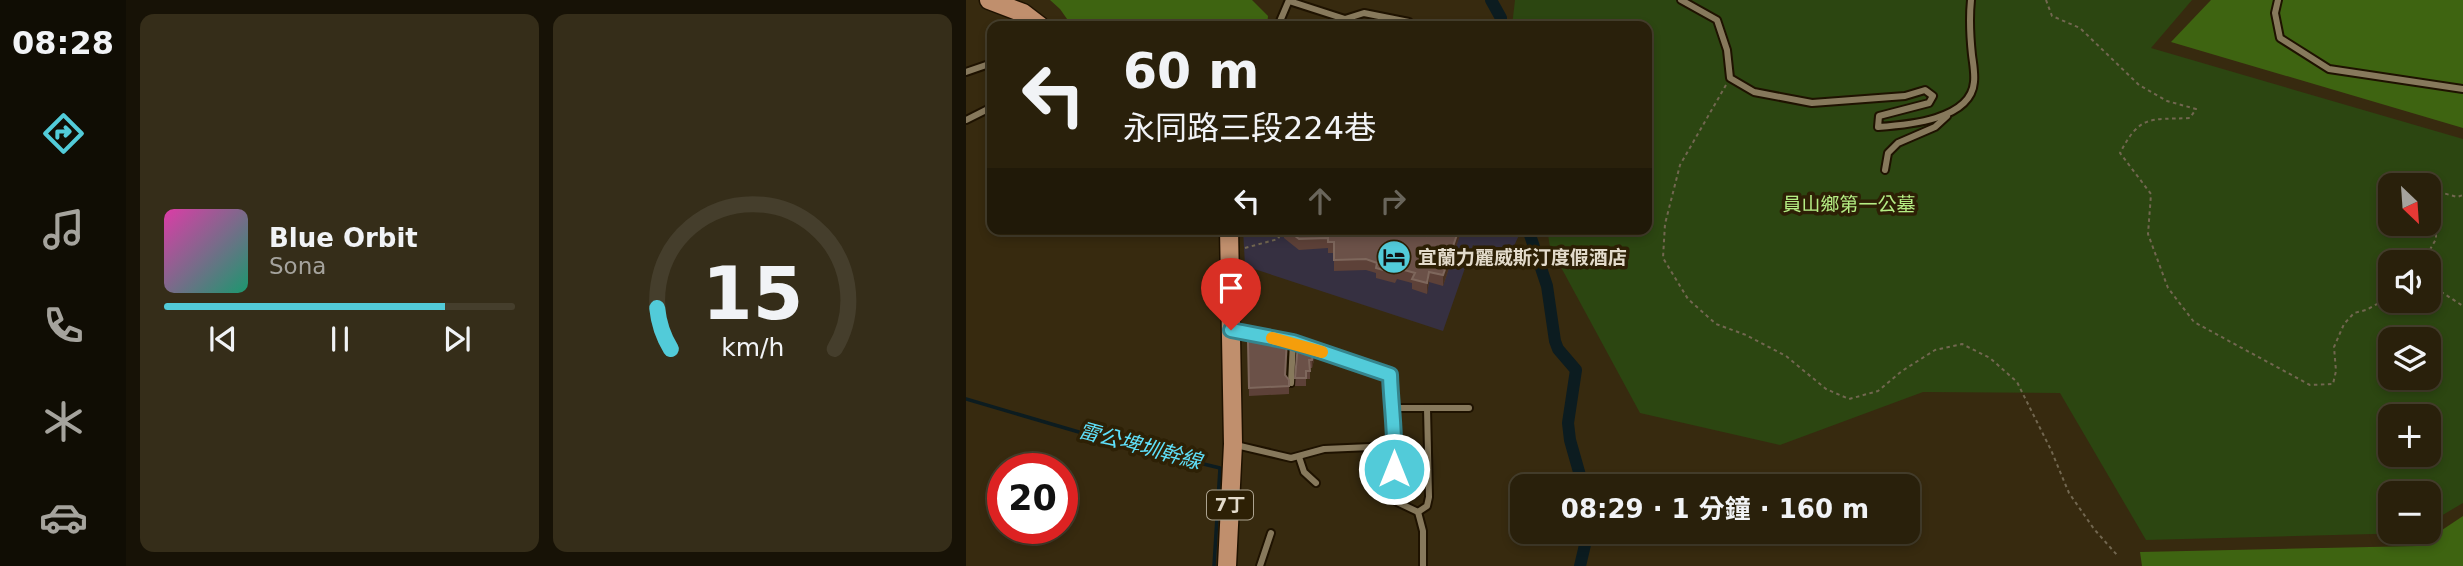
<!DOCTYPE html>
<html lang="zh-TW">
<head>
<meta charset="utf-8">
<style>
	:root { --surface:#29200b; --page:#352d19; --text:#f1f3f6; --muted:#a5a39d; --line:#453e2c; --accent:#52cbd9 }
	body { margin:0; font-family:"DejaVu Sans","Noto Sans TC",sans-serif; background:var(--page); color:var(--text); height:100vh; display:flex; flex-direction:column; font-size:26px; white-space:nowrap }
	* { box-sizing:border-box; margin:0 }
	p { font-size:23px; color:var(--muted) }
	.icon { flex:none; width:38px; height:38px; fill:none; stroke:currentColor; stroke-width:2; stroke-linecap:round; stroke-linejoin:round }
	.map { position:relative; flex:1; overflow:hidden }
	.drawer { display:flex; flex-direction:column; gap:14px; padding:14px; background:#171206; width:840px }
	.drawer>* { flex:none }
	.top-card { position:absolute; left:21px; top:21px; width:665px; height:214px; border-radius:14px; box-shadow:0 4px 10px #0003,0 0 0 2px var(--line); background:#29200b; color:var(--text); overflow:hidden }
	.needle { width:46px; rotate:155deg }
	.controls { position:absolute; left:1412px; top:173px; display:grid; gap:14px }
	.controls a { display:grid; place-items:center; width:63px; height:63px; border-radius:14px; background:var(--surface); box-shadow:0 4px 10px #0003,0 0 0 2px var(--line); font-size:35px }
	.speed { position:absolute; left:21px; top:453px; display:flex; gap:14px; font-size:35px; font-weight:700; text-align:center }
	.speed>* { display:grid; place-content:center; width:91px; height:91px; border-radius:50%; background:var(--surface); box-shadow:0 4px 10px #0003,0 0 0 2px var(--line); line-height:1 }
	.speed .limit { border:10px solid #d22; background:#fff; color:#111 }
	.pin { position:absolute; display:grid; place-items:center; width:60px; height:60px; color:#fff; margin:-72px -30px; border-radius:50% 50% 50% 0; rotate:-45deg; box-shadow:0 0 7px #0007 }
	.pin .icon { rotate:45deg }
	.me { position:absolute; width:77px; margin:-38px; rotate:0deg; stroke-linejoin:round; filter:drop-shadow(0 0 5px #0008) }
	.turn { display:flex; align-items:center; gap:24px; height:147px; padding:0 21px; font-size:32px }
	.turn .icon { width:91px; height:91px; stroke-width:2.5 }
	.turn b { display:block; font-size:49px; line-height:60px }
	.lanes { display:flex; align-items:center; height:66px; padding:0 21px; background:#0003; justify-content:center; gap:35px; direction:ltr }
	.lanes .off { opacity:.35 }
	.drawer .tile { flex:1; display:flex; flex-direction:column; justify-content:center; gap:10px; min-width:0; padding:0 24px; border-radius:14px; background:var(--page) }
	.drawer .dial { align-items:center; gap:0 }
	.dial svg { height:182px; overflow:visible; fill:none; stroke:var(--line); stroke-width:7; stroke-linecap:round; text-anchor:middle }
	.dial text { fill:var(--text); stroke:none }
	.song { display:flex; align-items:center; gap:21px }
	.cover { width:84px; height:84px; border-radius:10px; background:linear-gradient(135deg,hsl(320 70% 55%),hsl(160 70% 35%)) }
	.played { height:7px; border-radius:4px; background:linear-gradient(90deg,var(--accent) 80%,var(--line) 80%) }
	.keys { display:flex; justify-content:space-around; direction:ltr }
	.drawer .tiles { flex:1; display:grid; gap:14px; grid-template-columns:repeat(2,1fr) }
	.trip { position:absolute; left:544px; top:474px; width:410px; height:70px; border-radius:14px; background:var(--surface); box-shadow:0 4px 10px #0003,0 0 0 2px var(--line); font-weight:700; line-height:70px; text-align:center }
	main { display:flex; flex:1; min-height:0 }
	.tabs { display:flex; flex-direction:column; width:126px; justify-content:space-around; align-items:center; background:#100d04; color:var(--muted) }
	.tabs .icon { width:49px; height:49px }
	.tabs .active { color:var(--accent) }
	.tabs b { font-size:32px; color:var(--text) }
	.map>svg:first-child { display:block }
</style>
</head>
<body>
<main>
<nav class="tabs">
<b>08:28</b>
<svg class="icon active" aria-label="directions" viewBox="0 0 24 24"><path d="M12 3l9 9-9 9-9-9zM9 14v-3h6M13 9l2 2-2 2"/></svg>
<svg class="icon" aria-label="music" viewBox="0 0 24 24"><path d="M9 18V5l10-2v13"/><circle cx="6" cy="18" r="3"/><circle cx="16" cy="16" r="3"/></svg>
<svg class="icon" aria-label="phone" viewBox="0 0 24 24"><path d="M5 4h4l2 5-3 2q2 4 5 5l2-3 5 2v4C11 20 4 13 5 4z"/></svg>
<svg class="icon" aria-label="climate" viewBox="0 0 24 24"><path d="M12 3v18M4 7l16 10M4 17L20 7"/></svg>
<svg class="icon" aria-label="car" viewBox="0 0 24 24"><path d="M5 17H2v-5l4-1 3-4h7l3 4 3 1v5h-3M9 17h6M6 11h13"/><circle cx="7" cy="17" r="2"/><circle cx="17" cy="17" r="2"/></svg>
</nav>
<section class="drawer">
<div class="tiles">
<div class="tile">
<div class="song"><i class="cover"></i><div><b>Blue Orbit</b><p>Sona</p></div></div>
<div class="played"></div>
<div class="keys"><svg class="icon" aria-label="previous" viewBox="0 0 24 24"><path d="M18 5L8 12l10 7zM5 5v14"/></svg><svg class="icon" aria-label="pause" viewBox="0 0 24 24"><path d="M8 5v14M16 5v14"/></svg><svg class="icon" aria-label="next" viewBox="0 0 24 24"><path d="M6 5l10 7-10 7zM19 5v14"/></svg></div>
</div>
<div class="tile dial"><svg viewBox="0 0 100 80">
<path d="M14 69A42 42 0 1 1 86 69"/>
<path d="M14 69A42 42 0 0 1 8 51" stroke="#52cbd9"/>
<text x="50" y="56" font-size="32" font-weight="700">15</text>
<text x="50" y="72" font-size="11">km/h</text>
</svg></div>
</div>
</section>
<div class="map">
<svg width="1497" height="566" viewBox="0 0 1497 566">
	<rect width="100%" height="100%" fill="#372a0f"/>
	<!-- commercial -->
	<path fill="#363041" d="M 277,229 L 554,229 L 554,233 L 542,259 L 507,245 L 477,331 L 279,266 Z"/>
	<!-- green -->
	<path fill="#2c4611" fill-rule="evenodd" d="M 549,0 L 1226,0 L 1185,48 L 1497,139 L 1497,503 L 1463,523 L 1463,494 L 1424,494 L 1424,532 L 1448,532 L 1446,533 L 1180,540 L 1094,393 L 957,392 L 814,445 L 674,413 L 584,247 L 581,229 L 681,229 L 681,26 L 546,26 ZM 1424,186 L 1463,186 L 1463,224 L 1424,224 ZM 1424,262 L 1463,262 L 1463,301 L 1424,301 ZM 1424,340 L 1463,340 L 1463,378 L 1424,378 ZM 1424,416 L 1463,416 L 1463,455 L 1424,455 Z"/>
	<!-- forest -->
	<g fill="#3e6411">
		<path d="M 84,0 L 286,0 L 302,16 L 301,26 L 106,26 L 94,9 Z"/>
		<path d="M 1245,0 L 1497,0 L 1497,128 L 1205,42 Z"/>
		<path d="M 1497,516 L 1497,566 L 1176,566 L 1174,552 L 1452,546 Z"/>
	</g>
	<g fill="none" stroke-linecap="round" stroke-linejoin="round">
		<!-- stream -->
		<path stroke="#0c1c20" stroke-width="3.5" d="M 0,399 L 147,442 L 254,468 L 248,566"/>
		<!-- canal -->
		<g stroke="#0c1c20" stroke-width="12">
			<path d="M 525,0 L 535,18 L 534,26"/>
			<path d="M 562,229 L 581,286 L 589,341 L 592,349 L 610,370 L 602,423 L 604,440 L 617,486"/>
			<path d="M 614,566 L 622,532"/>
		</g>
		<!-- service casing -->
		<g stroke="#1e1200" stroke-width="10">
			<g id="service">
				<path d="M 715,0 L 751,20 L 761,50 L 764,78 L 788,92 L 846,103 L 939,96 L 959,90 L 967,96 L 963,103 L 913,116 L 912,127 C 941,125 1005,120 1008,82 C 1009,73 1007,63 1006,55 C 1004,36 1003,19 1005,0"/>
				<path d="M 1312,0 L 1309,13 L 1314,38 L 1363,69 L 1497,89"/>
				<path d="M 323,1 L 379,19 L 398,13 L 443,22"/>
				<path d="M 312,26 L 323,0"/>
				<path d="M 0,72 L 26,63"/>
				<path d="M 0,120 L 26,107"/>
				<path d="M 919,170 L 922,153 L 932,143 L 969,127 L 981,116"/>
				<path d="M 267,330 L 301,337"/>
				<path d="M 315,340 L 424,375 C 425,399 429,423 429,447 C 429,466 423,485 431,502 L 452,512"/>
				<path d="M 325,383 L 327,342"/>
				<path d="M 425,408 L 503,408"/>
				<path d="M 270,445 L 325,458 L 358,449 L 429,446"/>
				<path d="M 333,457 L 338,472 L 350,483"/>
				<path d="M 452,512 L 461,506 L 463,497 L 461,408"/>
				<path d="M 452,512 L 457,531 L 457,566"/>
				<path d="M 294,566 L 305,533"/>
			</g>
		</g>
		<!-- primary casing -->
		<g stroke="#1e1200" stroke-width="21">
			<g id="primary">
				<path d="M 23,0 L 57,13 L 74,26"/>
				<path d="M 261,566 L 267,444 L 263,229"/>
			</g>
		</g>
		<!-- path -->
		<g stroke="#726750" stroke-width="2" stroke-dasharray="3.5 3.5" stroke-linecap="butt">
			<path d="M 1080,0 L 1086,16 L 1114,28 L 1173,85 L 1201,101 L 1230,109 L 1224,118 C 1184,120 1174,114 1154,153 L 1185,194 L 1182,234 L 1202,288 L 1228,322 L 1344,385 L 1367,384 L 1370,371 L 1368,347 L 1378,324 L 1388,313 L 1400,310 L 1424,297"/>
			<path d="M 760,85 L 714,165 L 699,224 L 697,258 L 722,299 L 750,324 L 780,335 L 820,356 L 860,389 L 883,399 L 912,391 L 936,371 L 969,350 L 996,344 L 1024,358 L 1051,382 L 1085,450 L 1103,493 L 1128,529 L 1151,555"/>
			<path d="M 279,248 L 312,239 L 317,229"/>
			<path d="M 1457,262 L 1470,239 L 1470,191 L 1491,197 L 1497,195"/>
			<path d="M 1463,284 L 1497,306"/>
		</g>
		<!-- service -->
		<use href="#service" stroke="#87795c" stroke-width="6"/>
		<!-- primary -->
		<use href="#primary" stroke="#c08f6d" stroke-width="18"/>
	</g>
	<!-- wall -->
	<g fill="#5d4138">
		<path d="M 318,229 L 433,229 L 460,236 L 496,229 L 477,286 L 463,282 L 461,294 L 446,289 L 446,283 L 431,279 L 429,283 L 410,278 L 410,273 L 400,270 L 368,271 L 368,253 L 362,253 L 362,248 L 333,250 L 318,238 Z"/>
		<path d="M 282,342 L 320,375 L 323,380 L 323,394 L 283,396 Z"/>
		<path d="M 332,344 L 349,356 L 346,368 L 344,368 L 344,379 L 340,379 L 340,386 L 329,386 Z"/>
	</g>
	<!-- shaded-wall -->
	<g fill="#483121">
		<path d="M 493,229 L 496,229 L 477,286 L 477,275 Z"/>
		<path d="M 463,272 L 463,282 L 461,294 L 461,283 Z"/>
		<path d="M 349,347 L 349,356 L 346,368 L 346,360 Z"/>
	</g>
	<!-- building -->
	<g fill="#6b5148" stroke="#7e675c" stroke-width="2">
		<path d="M 320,229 L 433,229 L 460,236 L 463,229 L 493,229 L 477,275 L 463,272 L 461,283 L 446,279 L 449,273 L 431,268 L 429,273 L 410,268 L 411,263 L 400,259 L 368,260 L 368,242 L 362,242 L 362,238 L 333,239 Z"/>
		<path d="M 287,335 L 321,339 L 319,375 L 323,380 L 323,386 L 283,388 L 282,342 Z"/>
		<path d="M 332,344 L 349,347 L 346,360 L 343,360 L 344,371 L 340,371 L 340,378 L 329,378 Z"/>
	</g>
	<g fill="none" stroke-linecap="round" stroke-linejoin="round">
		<!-- route casing -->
		<g stroke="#35848d" stroke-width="18">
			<path id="route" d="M 265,330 L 327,342 L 424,375 C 425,406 430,437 428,469"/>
		</g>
		<!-- route -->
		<use href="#route" stroke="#52cbd9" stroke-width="12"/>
		<!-- slow -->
		<path stroke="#f59e0b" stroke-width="12" d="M 306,338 L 356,352"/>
	</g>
	<!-- icons -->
	<defs>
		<g id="hotel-disc" transform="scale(1.75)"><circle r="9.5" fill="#52cbd9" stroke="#2d2005"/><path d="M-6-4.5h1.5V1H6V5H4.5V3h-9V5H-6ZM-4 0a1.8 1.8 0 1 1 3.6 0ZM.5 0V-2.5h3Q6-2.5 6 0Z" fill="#111"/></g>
	</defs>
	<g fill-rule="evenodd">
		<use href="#hotel-disc" x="428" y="257"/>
	</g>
	<g text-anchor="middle" stroke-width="7" stroke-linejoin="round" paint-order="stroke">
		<!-- shield labels -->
		<rect fill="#2d2005" stroke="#aca390" stroke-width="2" x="241" y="490.5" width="46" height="29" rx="5"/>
		<g font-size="18" font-weight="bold" fill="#e3dbcb">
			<text x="264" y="511">7丁</text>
		</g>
		<!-- park labels -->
		<g font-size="19" fill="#b5ed84" stroke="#2d2005">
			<text x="883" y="211">員山鄉第一公墓</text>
		</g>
		<!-- poi labels -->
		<g font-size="19" font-weight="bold" fill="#e3dbcb" stroke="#2d2005" text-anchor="start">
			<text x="452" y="264">宜蘭力麗威斯汀度假酒店</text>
		</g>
		<!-- water labels -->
		<g font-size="21" font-style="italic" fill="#5fe0fa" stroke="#2d2005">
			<text transform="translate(174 446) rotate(15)" y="7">雷公埤圳幹線</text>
		</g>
	</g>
</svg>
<div class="controls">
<a><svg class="needle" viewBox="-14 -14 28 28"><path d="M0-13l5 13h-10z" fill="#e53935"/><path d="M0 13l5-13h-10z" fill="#a5a39d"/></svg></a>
<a><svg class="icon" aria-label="sound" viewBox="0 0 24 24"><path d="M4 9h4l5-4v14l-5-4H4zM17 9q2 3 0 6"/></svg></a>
<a><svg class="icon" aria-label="layers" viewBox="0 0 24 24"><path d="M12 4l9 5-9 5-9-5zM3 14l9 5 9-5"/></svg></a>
<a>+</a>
<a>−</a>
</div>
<div class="speed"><div class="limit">20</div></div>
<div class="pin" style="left:265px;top:330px;background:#d93025"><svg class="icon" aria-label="arrive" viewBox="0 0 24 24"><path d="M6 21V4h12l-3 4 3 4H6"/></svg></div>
<svg class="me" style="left:428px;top:469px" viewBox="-20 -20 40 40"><circle r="17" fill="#52cbd9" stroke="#fff" stroke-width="3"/><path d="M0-11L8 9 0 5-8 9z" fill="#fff"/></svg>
<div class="trip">08:29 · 1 分鐘 · 160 m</div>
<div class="top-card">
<div class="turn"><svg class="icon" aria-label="left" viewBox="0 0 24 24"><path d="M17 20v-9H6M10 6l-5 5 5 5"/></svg><div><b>60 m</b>永同路三段224巷</div></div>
<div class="lanes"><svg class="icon" aria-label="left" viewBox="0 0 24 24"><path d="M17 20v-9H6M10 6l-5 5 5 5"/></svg><svg class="icon off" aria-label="ahead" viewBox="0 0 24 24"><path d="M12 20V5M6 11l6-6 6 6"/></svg><svg class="icon off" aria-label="right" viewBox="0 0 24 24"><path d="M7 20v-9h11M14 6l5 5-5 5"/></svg></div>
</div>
</div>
</main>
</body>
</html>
